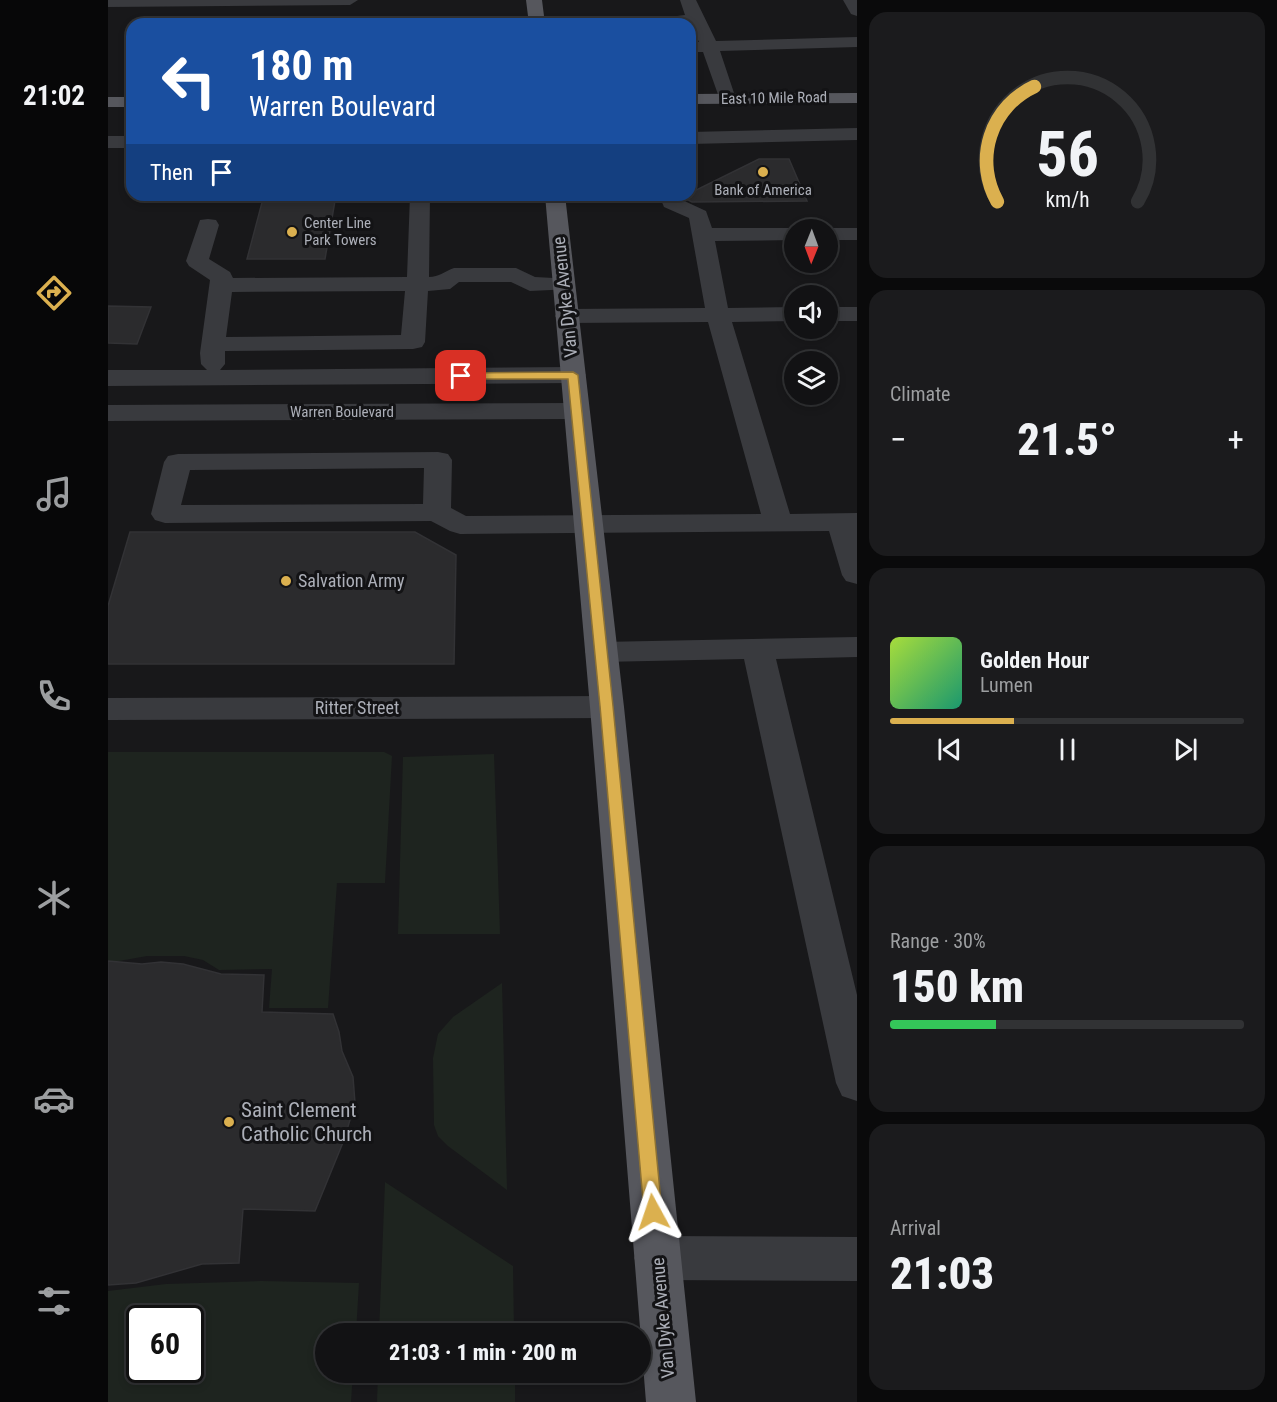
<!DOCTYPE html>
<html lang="en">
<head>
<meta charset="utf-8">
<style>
	:root { --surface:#121214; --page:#1b1b1d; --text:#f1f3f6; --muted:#9c9ea0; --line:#313234; --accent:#dbb04f }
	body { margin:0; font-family:"Roboto Condensed",sans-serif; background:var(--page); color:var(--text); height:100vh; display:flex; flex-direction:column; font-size:22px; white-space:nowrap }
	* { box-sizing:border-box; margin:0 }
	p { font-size:20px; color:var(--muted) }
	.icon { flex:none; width:33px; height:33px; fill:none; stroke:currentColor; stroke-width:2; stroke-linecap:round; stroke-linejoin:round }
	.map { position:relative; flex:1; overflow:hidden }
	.drawer { display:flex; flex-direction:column; gap:12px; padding:12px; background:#0a0a0b; width:420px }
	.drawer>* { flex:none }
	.banner { position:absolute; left:18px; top:18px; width:570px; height:183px; border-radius:18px; box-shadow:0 3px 9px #0003,0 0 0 2px var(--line); background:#1a4fa0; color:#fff; overflow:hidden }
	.needle { width:39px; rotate:181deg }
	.fabs { position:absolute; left:676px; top:219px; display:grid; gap:12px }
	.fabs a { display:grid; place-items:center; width:54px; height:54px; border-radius:50%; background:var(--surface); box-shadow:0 3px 9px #0003,0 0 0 2px var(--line); font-size:30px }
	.speed { position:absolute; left:18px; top:1305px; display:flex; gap:12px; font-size:30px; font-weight:700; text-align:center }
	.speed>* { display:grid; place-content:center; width:78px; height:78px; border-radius:50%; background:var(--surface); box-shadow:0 3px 9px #0003,0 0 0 2px var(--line); line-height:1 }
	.speed .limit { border:3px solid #111; border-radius:9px; background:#fff; color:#111 }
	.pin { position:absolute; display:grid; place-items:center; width:51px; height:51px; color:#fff; margin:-26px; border-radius:12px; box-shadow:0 3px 9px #0006 }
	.me { position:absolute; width:66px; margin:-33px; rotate:355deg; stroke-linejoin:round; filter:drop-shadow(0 0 4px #0008) }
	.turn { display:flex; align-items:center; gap:21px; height:126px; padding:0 24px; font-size:27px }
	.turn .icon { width:78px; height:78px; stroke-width:2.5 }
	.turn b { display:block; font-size:42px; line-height:51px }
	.then { display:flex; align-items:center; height:57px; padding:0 24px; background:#0003; gap:12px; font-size:22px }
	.big { font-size:45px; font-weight:800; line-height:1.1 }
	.drawer .tile { flex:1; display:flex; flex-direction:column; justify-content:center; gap:9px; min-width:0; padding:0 21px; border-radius:18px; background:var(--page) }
	.drawer .dial { align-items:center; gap:0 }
	.dial svg { height:156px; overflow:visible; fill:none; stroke:var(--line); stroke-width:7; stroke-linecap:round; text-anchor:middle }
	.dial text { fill:var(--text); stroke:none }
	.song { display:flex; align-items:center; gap:18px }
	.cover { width:72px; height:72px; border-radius:9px; background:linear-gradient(135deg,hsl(80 70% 55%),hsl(160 70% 35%)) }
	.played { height:6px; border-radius:3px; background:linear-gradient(90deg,var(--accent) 35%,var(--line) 35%) }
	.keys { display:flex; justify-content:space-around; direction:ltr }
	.heat { display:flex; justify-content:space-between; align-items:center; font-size:33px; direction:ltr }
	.charge { height:9px; border-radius:4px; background:linear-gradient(90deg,#34c759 30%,var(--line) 0) }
	.trip { position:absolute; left:207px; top:1323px; width:336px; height:60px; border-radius:30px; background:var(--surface); box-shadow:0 3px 9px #0003,0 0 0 2px var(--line); font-weight:800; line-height:60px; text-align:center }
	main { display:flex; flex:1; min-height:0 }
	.tab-bar { display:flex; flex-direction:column; width:108px; justify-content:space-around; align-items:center; background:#070708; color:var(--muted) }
	.tab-bar .icon { width:42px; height:42px }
	.tab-bar .on { color:var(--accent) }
	.tab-bar b { font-size:27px; color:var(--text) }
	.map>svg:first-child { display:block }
</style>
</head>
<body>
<main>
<nav class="tab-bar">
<b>21:02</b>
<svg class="icon on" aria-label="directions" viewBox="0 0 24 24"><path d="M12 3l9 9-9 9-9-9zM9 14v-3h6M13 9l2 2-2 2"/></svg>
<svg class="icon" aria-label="music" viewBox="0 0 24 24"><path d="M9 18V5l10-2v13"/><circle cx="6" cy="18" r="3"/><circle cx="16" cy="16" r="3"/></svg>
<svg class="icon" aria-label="phone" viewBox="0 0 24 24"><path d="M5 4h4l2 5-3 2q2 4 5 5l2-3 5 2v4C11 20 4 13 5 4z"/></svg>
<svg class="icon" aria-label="climate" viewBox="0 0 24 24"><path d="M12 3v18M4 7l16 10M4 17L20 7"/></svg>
<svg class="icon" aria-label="car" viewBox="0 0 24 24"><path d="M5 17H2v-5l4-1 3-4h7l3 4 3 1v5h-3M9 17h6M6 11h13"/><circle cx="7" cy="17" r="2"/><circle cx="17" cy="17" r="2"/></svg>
<svg class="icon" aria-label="filters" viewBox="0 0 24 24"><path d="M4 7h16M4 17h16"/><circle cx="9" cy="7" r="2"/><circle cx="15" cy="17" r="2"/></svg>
</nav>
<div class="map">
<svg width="749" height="1402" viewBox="0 0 749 1402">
	<rect width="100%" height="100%" fill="#18181a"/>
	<!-- green -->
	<g fill="#1e241f" fill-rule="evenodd">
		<path d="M 0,752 L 276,752 L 284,756 L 277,883 L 229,883 L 220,1008 L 161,1008 L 164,969 L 111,970 L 95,960 L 76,956 L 39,956 L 0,963 Z"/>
		<path d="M 386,754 L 392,934 L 290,934 L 295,757 Z"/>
		<path d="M 394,983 L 399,1190 L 340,1146 L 330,1136 L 326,1125 L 325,1058 L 330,1034 L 345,1017 Z"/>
		<path d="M 277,1182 L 405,1266 L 406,1333 L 271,1333 Z"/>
		<path d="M 153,1281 L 251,1283 L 248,1333 L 218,1334 L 218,1372 L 245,1373 L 243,1402 L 0,1402 L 0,1291 L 58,1284 ZM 82,1318 L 82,1370 L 32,1370 L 32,1318 Z"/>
		<path d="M 270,1373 L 407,1373 L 407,1402 L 269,1402 Z"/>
	</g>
	<!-- building -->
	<g fill="#2b2b2d" stroke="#323235" stroke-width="1.5">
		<path d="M 651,159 L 681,159 L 699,201 L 584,202 L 574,197 Z"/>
		<path d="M 156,195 L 228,195 L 217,259 L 139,259 Z"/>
		<path d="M 0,306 L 43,307 L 29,344 L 0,343 Z"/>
		<path d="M 22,532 L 307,532 L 348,555 L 346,664 L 0,664 L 0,606 Z"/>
		<path d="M 0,961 L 34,964 L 53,962 L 75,964 L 113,974 L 156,975 L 154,1012 L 225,1014 L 231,1032 L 234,1051 L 245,1077 L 247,1103 L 236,1140 L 207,1211 L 135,1209 L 131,1263 L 94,1264 L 28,1283 L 0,1285 Z"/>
	</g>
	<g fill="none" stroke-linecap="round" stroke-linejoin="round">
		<!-- minor -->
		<g fill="#393a3e" fill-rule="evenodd">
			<path d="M 0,0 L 250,0 L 242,5 L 0,7 Z"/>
			<path d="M 572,0 L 588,0 L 608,41 L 749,37 L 749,47 L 612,51 L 628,99 L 625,103 L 613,103 L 595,52 L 582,52 L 582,42 L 591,42 L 582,24 L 551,24 L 553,18 L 577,15 Z"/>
			<path d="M 735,0 L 749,0 L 749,16 L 743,14 Z"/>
			<path d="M 749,128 L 749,140 L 582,144 L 582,132 Z"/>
			<rect x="0" y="136" width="24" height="12"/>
			<path d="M 302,195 L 322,195 L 321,277 C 331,277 337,271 346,268 L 408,268 L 427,277 L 464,279 L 467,284 L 464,289 L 422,291 L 403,282 L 351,282 L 342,289 L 320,291 L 317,342 L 314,347 L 305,349 L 117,351 L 117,364 L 112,370 L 465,367 L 474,370 L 478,375 L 474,380 L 465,383 L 0,386 L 0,370 L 99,370 L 93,364 L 92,353 L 102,280 L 81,266 L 78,261 L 92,220 L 100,219 L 108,220 L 111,225 L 101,259 L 122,272 L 125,278 L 299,277 ZM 297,291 L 293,335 L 118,337 L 124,292 Z"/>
			<path d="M 551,195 L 571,195 L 572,199 L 598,211 L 604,228 L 687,228 L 695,230 L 687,230 L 687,240 L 607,241 L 620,308 L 687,307 L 687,321 L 624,322 L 682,514 L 749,513 L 749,584 L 738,581 L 734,575 L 721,531 L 352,534 L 342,531 L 323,521 L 57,523 L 47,520 L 43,514 L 56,462 L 60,456 L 70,454 L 330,452 L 340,454 L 344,460 L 343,508 L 358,516 L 653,514 L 600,322 L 459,323 L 451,321 L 447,316 L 451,311 L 459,309 L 597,308 L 581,218 L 556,207 ZM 316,468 L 315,504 L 73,505 L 82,470 Z"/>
			<path d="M 720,228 L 749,228 L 749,240 L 720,240 L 720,230 L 712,230 Z"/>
			<rect x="720" y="307" width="29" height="14"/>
			<path d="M 467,403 L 476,406 L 480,411 L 476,416 L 467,419 L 0,421 L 0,405 Z"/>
			<path d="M 749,637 L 749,657 L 668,659 L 749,995 L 749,1101 L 734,1096 L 728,1083 L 636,659 L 493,662 L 482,659 L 477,652 L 482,645 L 493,642 Z"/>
			<path d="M 499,696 L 511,699 L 516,707 L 511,715 L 499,718 L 0,720 L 0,698 Z"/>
			<path d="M 549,1236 L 749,1237 L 749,1281 L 549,1280 L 533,1274 L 526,1258 L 533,1242 Z"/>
		</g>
		<!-- major -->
		<g fill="#56575d" fill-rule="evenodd">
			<path d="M 418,0 L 434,0 L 437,24 L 421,24 Z"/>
			<path d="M 749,93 L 749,103 L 582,104 L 582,94 Z"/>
			<rect x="0" y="97" width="24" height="10"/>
			<path d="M 437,195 L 457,195 L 516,707 L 588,1402 L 538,1402 L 482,707 Z"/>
		</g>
	</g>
	<!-- route -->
	<path fill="#dbb04f" stroke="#8e7233" stroke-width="1.5" d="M 465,372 L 470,375 L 505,706 L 554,1212 L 552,1218 L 545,1221 L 538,1218 L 536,1212 L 492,706 L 460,379 L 353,379 L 348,376 L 353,373 Z"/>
	<!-- markers -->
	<g fill="#dbb04f" stroke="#131315" stroke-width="2">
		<circle cx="655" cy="172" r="6"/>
		<circle cx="184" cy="232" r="6"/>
		<circle cx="178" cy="581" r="6"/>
		<circle cx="121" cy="1122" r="6"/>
	</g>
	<g text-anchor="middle" stroke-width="6" stroke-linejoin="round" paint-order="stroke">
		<!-- far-street labels -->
		<g font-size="15" fill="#acafb8" stroke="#131315">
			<text transform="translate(666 98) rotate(-1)" y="5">East 10 Mile Road</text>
			<text x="234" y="417">Warren Boulevard</text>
		</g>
		<!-- far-poi labels -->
		<g font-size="15" fill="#acafb8" stroke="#131315">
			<text x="655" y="195">Bank of America</text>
			<text x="196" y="228" text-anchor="start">Center Line<tspan x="196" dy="17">Park Towers</tspan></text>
		</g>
		<!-- street labels -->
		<g font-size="18" fill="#acafb8" stroke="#131315">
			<text transform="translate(457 297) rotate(-96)" y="6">Van Dyke Avenue</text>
			<text x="249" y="714">Ritter Street</text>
			<text transform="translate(555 1318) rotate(-95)" y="6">Van Dyke Avenue</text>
		</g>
		<!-- poi labels -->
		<g font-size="18" fill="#acafb8" stroke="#131315" text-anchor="start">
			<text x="190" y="587">Salvation Army</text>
		</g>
		<!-- near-poi labels -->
		<g font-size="21" fill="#acafb8" stroke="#131315" text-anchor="start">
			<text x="133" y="1117">Saint Clement<tspan x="133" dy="24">Catholic Church</tspan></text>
		</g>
	</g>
</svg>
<div class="fabs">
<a><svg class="needle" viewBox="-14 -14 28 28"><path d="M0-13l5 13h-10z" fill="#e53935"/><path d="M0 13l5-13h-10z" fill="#9c9ea0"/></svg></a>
<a><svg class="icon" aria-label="sound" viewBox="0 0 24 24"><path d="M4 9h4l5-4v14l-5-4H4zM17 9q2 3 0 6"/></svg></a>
<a><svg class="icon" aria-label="layers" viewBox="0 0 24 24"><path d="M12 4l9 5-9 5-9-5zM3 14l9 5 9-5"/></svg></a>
</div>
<div class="speed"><div class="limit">60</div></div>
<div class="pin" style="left:353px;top:376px;background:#d93025"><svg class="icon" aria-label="arrive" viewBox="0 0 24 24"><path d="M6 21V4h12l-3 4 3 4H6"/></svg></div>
<svg class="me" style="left:545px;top:1212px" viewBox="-20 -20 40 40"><path d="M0-17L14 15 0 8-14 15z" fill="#dbb04f" stroke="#fff" stroke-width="4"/></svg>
<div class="trip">21:03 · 1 min · 200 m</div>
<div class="banner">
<div class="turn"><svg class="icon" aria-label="left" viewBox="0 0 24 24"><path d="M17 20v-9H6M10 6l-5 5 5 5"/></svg><div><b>180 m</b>Warren Boulevard</div></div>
<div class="then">Then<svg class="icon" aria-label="arrive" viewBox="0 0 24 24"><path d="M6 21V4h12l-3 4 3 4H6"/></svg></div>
</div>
</div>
<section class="drawer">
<div class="tile dial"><svg viewBox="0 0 100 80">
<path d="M14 69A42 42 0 1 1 86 69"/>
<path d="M14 69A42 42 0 0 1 33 10" stroke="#dbb04f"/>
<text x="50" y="56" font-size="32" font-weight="700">56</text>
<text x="50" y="72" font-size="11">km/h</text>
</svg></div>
<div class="tile"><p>Climate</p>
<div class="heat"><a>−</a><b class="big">21.5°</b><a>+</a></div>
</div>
<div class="tile">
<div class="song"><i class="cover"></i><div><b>Golden Hour</b><p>Lumen</p></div></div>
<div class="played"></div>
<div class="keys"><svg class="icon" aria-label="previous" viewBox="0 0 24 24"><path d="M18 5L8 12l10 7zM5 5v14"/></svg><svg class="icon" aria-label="pause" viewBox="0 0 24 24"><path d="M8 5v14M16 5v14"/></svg><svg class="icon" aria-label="next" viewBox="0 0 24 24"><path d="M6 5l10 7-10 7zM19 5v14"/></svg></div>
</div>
<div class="tile"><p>Range · 30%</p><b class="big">150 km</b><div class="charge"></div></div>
<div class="tile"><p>Arrival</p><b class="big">21:03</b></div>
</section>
</main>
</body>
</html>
